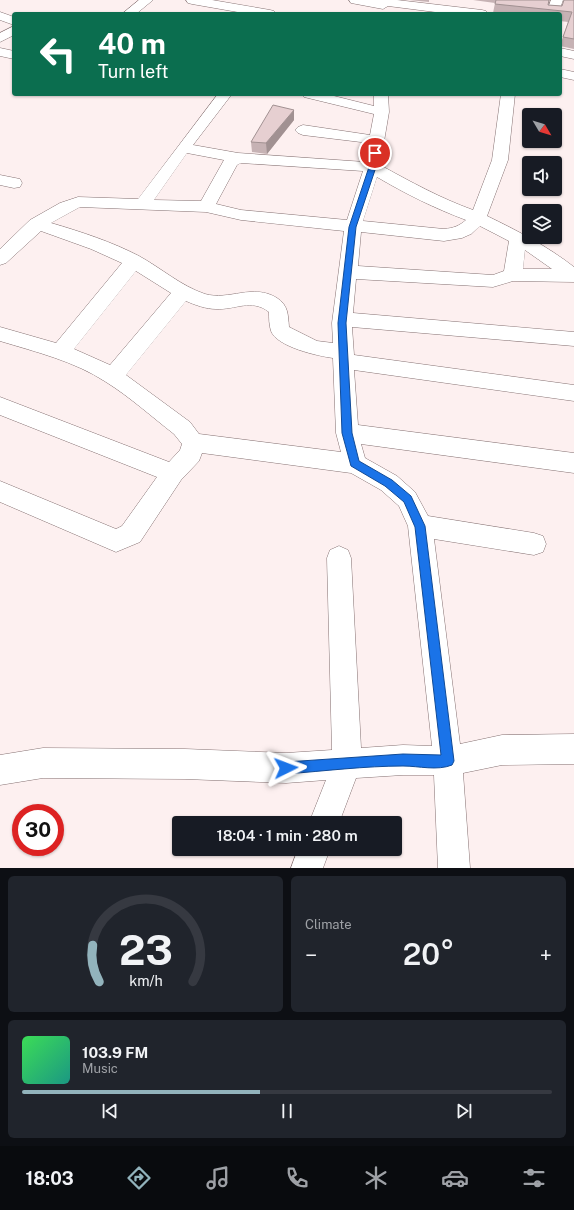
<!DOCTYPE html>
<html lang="en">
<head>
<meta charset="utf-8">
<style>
	:root { --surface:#171b24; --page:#20242c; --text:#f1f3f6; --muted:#9ea1a6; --line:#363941; --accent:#92b3bc }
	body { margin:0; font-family:"Public Sans",sans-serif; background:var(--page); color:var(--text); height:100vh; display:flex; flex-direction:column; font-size:15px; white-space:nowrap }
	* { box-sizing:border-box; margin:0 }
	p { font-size:13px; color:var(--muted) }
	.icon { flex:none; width:22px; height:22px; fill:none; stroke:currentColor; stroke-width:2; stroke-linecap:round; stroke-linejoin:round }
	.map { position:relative; height:868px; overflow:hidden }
	.drawer { display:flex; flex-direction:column; gap:8px; padding:8px; background:#0d0f14; flex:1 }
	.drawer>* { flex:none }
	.hud { position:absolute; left:12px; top:12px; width:550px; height:84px; border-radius:4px; box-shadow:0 1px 3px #0004; background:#0b6e4f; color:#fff; overflow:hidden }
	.needle { width:26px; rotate:128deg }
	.buttons { position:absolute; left:522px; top:108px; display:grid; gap:8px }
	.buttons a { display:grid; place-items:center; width:40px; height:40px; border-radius:4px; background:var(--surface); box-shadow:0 1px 3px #0004; font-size:20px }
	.speed { position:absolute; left:12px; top:804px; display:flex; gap:8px; font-size:20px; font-weight:700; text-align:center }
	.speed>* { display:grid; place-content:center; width:52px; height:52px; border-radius:50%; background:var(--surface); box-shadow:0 1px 3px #0004; line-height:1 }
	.speed .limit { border:6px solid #d22; background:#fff; color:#111 }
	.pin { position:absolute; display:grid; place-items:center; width:34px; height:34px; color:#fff; margin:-17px; border:2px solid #fff; border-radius:50%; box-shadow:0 1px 4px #0007 }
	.me { position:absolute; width:44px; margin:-22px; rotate:87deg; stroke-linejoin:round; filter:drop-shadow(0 0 3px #0008) }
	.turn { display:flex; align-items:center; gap:14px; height:84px; padding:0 20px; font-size:18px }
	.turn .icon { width:52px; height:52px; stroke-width:2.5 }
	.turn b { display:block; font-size:28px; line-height:34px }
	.big { font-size:30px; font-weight:600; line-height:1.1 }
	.drawer .tile { flex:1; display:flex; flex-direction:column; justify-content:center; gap:6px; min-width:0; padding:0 14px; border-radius:6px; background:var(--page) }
	.drawer .dial { align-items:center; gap:0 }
	.dial svg { height:104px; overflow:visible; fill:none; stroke:var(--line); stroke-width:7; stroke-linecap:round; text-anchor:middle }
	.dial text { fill:var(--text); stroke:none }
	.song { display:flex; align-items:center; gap:12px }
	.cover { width:48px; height:48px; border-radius:6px; background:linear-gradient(135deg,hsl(130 70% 55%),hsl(170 70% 35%)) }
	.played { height:4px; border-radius:2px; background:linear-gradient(90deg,var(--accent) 45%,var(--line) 45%) }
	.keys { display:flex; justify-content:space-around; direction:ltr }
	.heat { display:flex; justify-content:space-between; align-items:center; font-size:22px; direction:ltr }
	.drawer .tiles { flex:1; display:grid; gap:8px; grid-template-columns:1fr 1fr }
	.tile:last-child { grid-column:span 2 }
	.trip { position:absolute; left:172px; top:816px; width:230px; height:40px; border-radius:4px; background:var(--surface); box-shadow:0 1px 3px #0004; font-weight:600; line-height:40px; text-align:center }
	.tab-bar { display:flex; height:64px; justify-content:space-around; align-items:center; background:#090b0e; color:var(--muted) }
	.tab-bar .icon { width:28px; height:28px }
	.tab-bar .current { color:var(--accent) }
	.tab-bar b { font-size:18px; color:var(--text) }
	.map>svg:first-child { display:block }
</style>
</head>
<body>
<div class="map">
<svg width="574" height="868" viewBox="0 0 574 868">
	<rect width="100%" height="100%" fill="#fdf0f0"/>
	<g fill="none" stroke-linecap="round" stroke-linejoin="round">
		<!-- minor casing -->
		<g stroke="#857172" stroke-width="1">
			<g id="minor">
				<path d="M 139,0 L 153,0 L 136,14 L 122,14 Z"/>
				<path d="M 186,0 L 212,0 L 270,10 L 274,11 L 276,14 L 249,14 L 192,4 L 188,3 Z"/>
				<path d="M 349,0 L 397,0 L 482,10 L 486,11 L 488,14 L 451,14 L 388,6 L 383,9 L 351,3 Z"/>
				<path d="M 551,0 L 563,0 L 558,14 L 546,14 Z"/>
				<path d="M 0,12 L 14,17 L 14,25 L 0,20 Z"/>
				<path d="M 14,26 L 14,35 L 0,42 L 0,33 Z"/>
				<path d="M 0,48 L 14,51 L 14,59 L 0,56 Z"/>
				<path d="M 560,48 L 574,51 L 574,59 L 560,56 Z"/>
				<path d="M 560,69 L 574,72 L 574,80 L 560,77 Z"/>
				<path d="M 218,94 L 232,94 L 193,145 L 238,153 L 365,162 L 369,143 L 303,135 L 298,133 L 295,130 L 298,127 L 303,125 L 370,135 L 374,114 L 304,97 L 302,94 L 326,94 L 374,106 L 374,94 L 388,94 L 389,112 L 380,165 C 411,182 440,198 473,210 L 492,160 L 501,94 L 515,94 L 508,160 L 487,216 C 518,231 547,246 574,267 L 574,282 L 513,281 L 493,287 L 356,279 L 353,313 L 574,332 L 574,346 L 352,327 L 354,355 L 574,385 L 574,401 L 354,370 L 358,425 L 574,453 L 574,473 L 361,444 L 365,458 L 397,476 L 415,492 L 428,516 L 534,533 L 543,536 L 546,544 L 543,552 L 534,555 L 434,539 L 460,744 L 502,735 L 574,734 L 574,764 L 502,765 L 463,773 L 470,868 L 438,868 L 434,775 L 403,775 L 356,778 L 339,823 L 309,823 L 326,780 L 286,783 L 185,779 L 43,778 L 0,785 L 0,755 L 43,748 L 185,749 L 286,753 L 332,750 L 327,558 L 330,550 L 339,546 L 348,550 L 351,558 L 361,748 L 403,745 L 432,746 L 408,526 L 399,506 L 381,490 L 351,473 L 202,453 L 199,461 L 181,480 L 140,542 L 116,552 L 0,502 L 0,481 L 116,529 L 122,526 L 157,477 L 0,415 L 0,397 L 169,462 L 180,450 L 182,444 L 174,434 C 152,417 130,397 106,382 C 74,361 36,352 0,341 L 0,327 L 56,343 L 122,263 L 91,249 L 41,231 L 6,263 L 0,265 L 0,249 L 30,220 L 60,203 L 78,197 L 138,199 ZM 187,153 L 224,160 L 201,201 L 154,200 ZM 241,163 L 363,171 L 347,220 L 241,210 L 216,204 L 237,165 ZM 377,177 C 406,194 434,208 466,220 C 459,226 454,228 444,229 L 363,221 ZM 80,207 L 206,212 L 241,220 L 344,231 L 332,323 L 333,343 L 317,341 L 289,327 C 288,314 288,305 277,298 C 253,283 229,301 205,294 C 181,286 161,268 139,256 C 112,242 82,232 51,223 ZM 480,226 L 509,241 L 504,271 L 493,275 L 358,266 L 361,232 L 444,241 L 462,238 L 471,234 ZM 525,250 L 552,269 L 523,269 ZM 136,271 L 171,293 L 110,365 L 74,349 ZM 186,301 C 195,305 206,309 216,309 C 236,310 251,298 269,312 C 269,318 269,325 271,331 C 277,347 318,356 333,358 L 336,433 L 341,452 L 199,434 L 190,422 L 126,375 Z"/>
				<path d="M 0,175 L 20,179 L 22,183 L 20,187 L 14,188 L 0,185 Z"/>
				<path d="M 298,849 L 330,849 L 323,868 L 291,868 Z"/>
			</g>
		</g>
		<!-- minor -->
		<use href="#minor" fill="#fff" fill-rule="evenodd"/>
	</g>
	<!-- wall -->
	<g fill="#c6b2b4">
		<path d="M 409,0 L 429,0 L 429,2 Z"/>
		<path d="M 473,0 L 550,0 L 548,5 L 562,6 L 574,0 L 574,49 L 560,46 L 568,22 L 560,21 L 560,14 L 500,14 L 493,13 L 495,3 Z"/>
		<path d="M 294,110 L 294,120 L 267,154 L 252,152 L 251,142 Z"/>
	</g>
	<!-- shaded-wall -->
	<path fill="#a19192" d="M 294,110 L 294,120 L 267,154 L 266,143 Z"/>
	<!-- building -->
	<g fill="#e6cfd1" stroke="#a19192">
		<path d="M 496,0 L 549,0 L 548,5 L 562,6 L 564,0 L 574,0 L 574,39 L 563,37 L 572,12 L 495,4 Z"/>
		<path d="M 273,105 L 294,110 L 266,143 L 251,142 Z"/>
	</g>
	<!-- route -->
	<path fill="#1a73e8" stroke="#114b97" d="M 372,152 L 378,153 L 376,167 L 356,227 L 346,323 L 352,433 L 359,461 L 392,480 L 411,496 L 425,526 L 454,761 L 452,765 C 437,771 419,766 403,766 C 366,766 324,771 286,774 L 282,772 L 280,768 L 282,763 L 286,762 L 403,754 L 441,755 L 415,527 L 404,502 L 385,486 L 351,466 L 342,433 L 338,323 L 349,227 L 369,167 Z"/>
</svg>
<div class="buttons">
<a><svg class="needle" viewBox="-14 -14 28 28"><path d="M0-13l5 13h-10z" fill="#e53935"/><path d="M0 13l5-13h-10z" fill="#9ea1a6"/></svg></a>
<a><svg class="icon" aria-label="sound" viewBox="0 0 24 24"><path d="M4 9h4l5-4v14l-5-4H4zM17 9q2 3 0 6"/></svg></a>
<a><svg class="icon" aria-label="layers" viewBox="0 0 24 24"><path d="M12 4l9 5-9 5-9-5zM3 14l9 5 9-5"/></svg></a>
</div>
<div class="speed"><div class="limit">30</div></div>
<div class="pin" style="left:375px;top:153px;background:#d93025"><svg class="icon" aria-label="arrive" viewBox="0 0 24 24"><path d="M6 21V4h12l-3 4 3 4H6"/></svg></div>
<svg class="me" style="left:286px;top:768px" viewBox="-20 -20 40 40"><path d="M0-17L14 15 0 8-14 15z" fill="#1a73e8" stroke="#fff" stroke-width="4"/></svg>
<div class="trip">18:04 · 1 min · 280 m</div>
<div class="hud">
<div class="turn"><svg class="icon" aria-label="left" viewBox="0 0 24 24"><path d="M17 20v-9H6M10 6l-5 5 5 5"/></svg><div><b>40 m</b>Turn left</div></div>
</div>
</div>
<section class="drawer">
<div class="tiles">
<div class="tile dial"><svg viewBox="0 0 100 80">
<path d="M14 69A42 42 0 1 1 86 69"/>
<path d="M14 69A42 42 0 0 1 9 41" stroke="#92b3bc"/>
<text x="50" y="56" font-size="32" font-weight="700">23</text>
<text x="50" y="72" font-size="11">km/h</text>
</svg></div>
<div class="tile"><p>Climate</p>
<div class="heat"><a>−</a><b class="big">20°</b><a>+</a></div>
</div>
<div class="tile">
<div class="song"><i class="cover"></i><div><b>103.9 FM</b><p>Music</p></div></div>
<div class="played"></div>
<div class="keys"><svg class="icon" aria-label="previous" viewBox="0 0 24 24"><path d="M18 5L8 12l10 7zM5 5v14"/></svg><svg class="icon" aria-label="pause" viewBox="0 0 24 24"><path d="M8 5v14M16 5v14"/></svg><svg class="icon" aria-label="next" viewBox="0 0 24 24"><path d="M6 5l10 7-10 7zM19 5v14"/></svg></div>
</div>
</div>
</section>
<nav class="tab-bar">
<b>18:03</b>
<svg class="icon current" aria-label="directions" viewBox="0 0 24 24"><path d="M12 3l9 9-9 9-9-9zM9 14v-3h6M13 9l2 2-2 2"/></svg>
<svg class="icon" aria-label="music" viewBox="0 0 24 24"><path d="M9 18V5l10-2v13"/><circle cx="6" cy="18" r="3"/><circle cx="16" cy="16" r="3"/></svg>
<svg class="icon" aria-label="phone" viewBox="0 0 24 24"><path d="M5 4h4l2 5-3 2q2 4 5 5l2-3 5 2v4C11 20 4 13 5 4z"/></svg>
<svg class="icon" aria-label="climate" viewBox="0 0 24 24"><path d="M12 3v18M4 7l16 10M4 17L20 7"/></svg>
<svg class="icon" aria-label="car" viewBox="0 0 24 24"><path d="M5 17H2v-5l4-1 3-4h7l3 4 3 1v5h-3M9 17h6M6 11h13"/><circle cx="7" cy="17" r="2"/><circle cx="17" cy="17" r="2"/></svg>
<svg class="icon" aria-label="filters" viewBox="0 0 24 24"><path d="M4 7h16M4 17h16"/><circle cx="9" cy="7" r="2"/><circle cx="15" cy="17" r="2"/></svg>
</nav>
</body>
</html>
